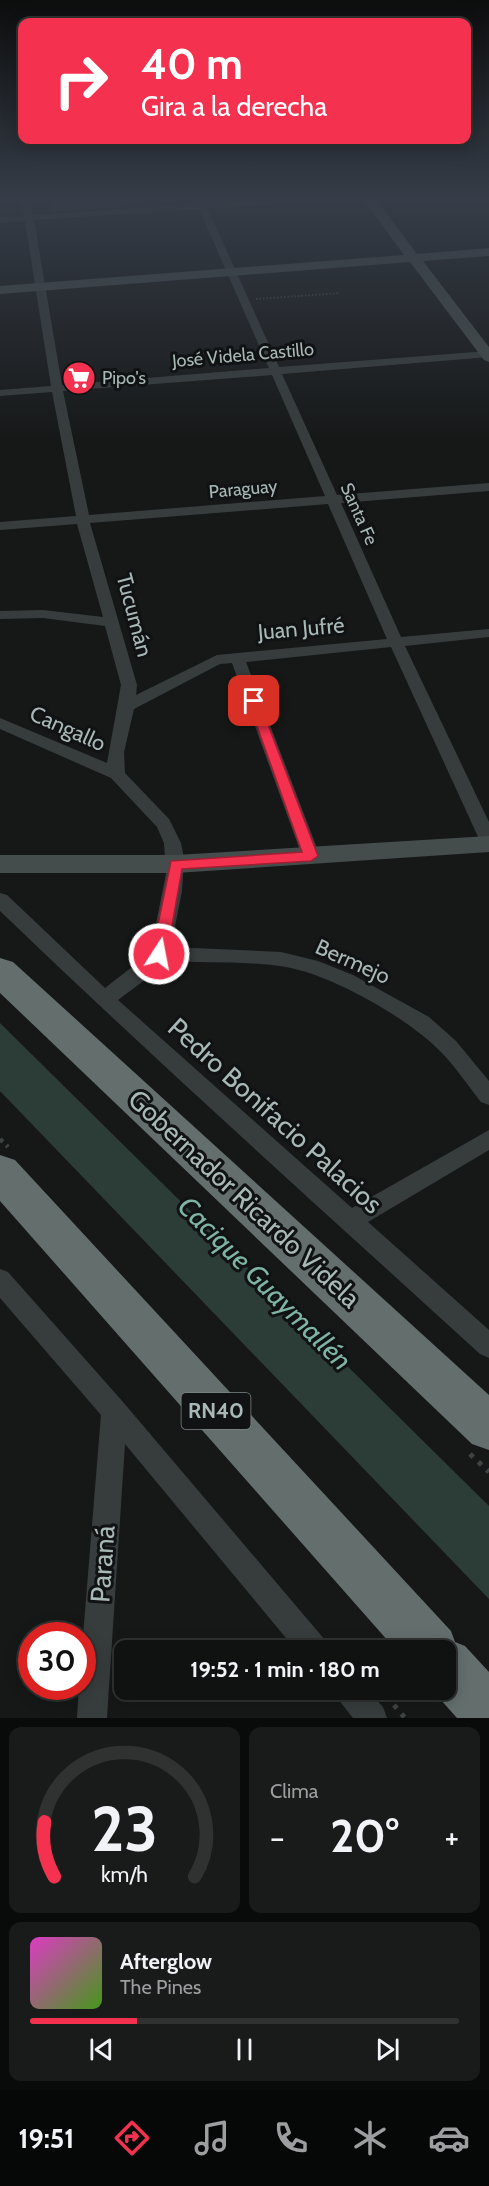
<!DOCTYPE html>
<html lang="es">
<head>
<meta charset="utf-8">
<style>
	:root { --surface:#101212; --page:#191b1b; --text:#f1f3f6; --muted:#9c9e9f; --line:#303232; --accent:#f4314e }
	body { margin:0; font-family:Cabin,sans-serif; background:var(--page); color:var(--text); height:100vh; display:flex; flex-direction:column; font-size:22px; white-space:nowrap }
	* { box-sizing:border-box; margin:0 }
	p { font-size:20px; color:var(--muted) }
	.icon { flex:none; width:33px; height:33px; fill:none; stroke:currentColor; stroke-width:2; stroke-linecap:round; stroke-linejoin:round }
	.map { position:relative; height:1718px; overflow:hidden }
	.sheet { display:flex; flex-direction:column; gap:9px; padding:9px; background:#090a0a; flex:1 }
	.sheet>* { flex:none }
	.hud { position:absolute; left:18px; top:18px; width:453px; height:126px; border-radius:12px; box-shadow:0 3px 15px #0003,0 0 0 2px var(--line); background:#f4314e; color:#fff; overflow:hidden }
	.speed { position:absolute; left:18px; top:1622px; display:flex; gap:12px; font-size:30px; font-weight:700; text-align:center }
	.speed>* { display:grid; place-content:center; width:78px; height:78px; border-radius:50%; background:var(--surface); box-shadow:0 3px 15px #0003,0 0 0 2px var(--line); line-height:1 }
	.speed .limit { border:9px solid #d22; background:#fff; color:#111 }
	.pin { position:absolute; display:grid; place-items:center; width:51px; height:51px; color:#fff; margin:-26px; border-radius:12px; box-shadow:0 3px 9px #0006 }
	.me { position:absolute; width:66px; margin:-33px; rotate:11deg; stroke-linejoin:round; filter:drop-shadow(0 0 4px #0008) }
	.turn { display:flex; align-items:center; gap:21px; height:126px; padding:0 24px; font-size:27px }
	.turn .icon { width:78px; height:78px; stroke-width:2.5 }
	.turn b { display:block; font-size:42px; line-height:51px }
	.big { font-size:45px; font-weight:700; line-height:1.1 }
	.sheet .tile { flex:1; display:flex; flex-direction:column; justify-content:center; gap:9px; min-width:0; padding:0 21px; border-radius:12px; background:var(--page) }
	.sheet .dial { align-items:center; gap:0 }
	.dial svg { height:156px; overflow:visible; fill:none; stroke:var(--line); stroke-width:7; stroke-linecap:round; text-anchor:middle }
	.dial text { fill:var(--text); stroke:none }
	.song { display:flex; align-items:center; gap:18px }
	.cover { width:72px; height:72px; border-radius:9px; background:linear-gradient(135deg,hsl(310 70% 55%),hsl(100 70% 35%)) }
	.played { height:6px; border-radius:3px; background:linear-gradient(90deg,var(--accent) 25%,var(--line) 25%) }
	.keys { display:flex; justify-content:space-around; direction:ltr }
	.heat { display:flex; justify-content:space-between; align-items:center; font-size:33px; direction:ltr }
	.sheet .tiles { flex:1; display:grid; gap:9px; grid-template-columns:1fr 1fr }
	.tile:last-child { grid-column:span 2 }
	.trip { position:absolute; left:114px; top:1640px; width:342px; height:60px; border-radius:12px; background:var(--surface); box-shadow:0 3px 15px #0003,0 0 0 2px var(--line); font-weight:700; line-height:60px; text-align:center }
	.tab-bar { display:flex; height:96px; justify-content:space-around; align-items:center; background:#060707; color:var(--muted) }
	.tab-bar .icon { width:42px; height:42px }
	.tab-bar .active { color:var(--accent) }
	.tab-bar b { font-size:27px; color:var(--text) }
	.map>svg:first-child { display:block }
</style>
</head>
<body>
<div class="map">
<svg width="489" height="1718" viewBox="0 0 489 1718">
	<rect width="100%" height="100%" fill="#161818"/>
	<!-- water -->
	<path fill="#2c3c36" d="M 0,1023 L 489,1506 L 489,1599 L 0,1091 Z"/>
	<g fill="none" stroke-linecap="round" stroke-linejoin="round">
		<!-- path-far2 -->
		<path stroke="#3d4443" stroke-width="2" stroke-dasharray="1.5 2" stroke-linecap="butt" d="M 256,299 L 340,293"/>
		<!-- path-far1 -->
		<path stroke="#3d4443" stroke-width="4.5" stroke-dasharray="4 5" stroke-linecap="butt" d="M 0,1139 L 8,1147"/>
		<!-- path -->
		<g stroke="#3d4443" stroke-width="5" stroke-dasharray="4.5 7" stroke-linecap="butt">
			<path d="M 470,1454 L 489,1472"/>
			<path d="M 338,1642 L 345,1650"/>
			<path d="M 394,1705 L 405,1718"/>
		</g>
		<!-- street -->
		<g fill="#373d3d" fill-rule="evenodd">
			<path d="M 22,199 L 30,199 L 33,215 L 197,204 L 195,199 L 203,199 L 205,203 L 313,199 L 309,202 L 208,209 L 279,367 L 489,351 L 489,357 L 282,374 L 337,495 L 489,483 L 489,491 L 341,503 L 401,637 L 489,629 L 489,637 L 405,646 L 489,822 L 489,847 L 483,845 L 480,841 L 391,647 L 246,662 L 320,856 L 317,860 L 305,860 L 302,856 L 232,663 L 220,664 L 134,709 L 124,752 L 125,773 L 169,819 L 181,843 L 184,858 L 182,891 L 171,947 L 281,952 L 318,961 L 353,975 L 429,1017 L 456,1041 L 489,1081 L 489,1105 L 481,1102 C 468,1086 456,1067 441,1052 C 408,1018 328,972 280,966 C 243,961 203,963 165,961 L 162,967 L 118,1000 L 352,1208 L 489,1130 L 489,1150 L 368,1222 L 489,1330 L 489,1358 L 480,1354 C 319,1207 157,1062 0,911 L 0,893 L 7,895 L 105,988 L 150,953 L 166,874 L 164,843 L 157,827 L 111,778 L 0,729 L 0,718 L 107,763 L 121,685 L 105,626 L 43,618 L 0,619 L 0,611 L 43,610 L 103,617 L 77,524 L 0,530 L 0,522 L 76,516 L 52,392 L 0,396 L 0,390 L 51,386 L 25,221 L 0,223 L 0,217 L 24,216 ZM 199,209 L 269,368 L 62,385 L 34,220 ZM 272,375 L 325,496 L 89,515 L 63,391 ZM 328,504 L 387,639 L 217,655 L 136,695 L 137,685 L 90,523 Z"/>
			<path d="M 0,1269 L 8,1272 L 123,1402 L 325,1640 L 330,1650 L 296,1650 L 125,1444 L 107,1718 L 77,1718 L 79,1686 L 82,1686 L 82,1648 L 101,1415 L 0,1298 Z"/>
			<path d="M 333,1689 L 367,1689 L 383,1707 L 387,1718 L 353,1718 L 338,1699 Z"/>
		</g>
		<!-- secondary -->
		<g fill="#454d4c" fill-rule="evenodd">
			<path d="M 363,199 L 376,199 L 417,254 L 489,248 L 489,256 L 423,261 L 489,347 L 489,362 L 484,360 L 410,262 L 0,294 L 0,286 L 404,255 Z"/>
			<path d="M 489,836 L 489,852 L 176,873 L 0,873 L 0,855 L 176,855 Z"/>
		</g>
		<!-- highway -->
		<g fill="#636e6d" fill-rule="evenodd">
			<path d="M 0,958 L 13,962 L 489,1395 L 489,1450 L 472,1444 L 0,993 Z"/>
			<path d="M 0,1155 L 15,1160 L 451,1631 L 455,1642 L 465,1646 L 489,1672 L 489,1718 L 457,1718 L 431,1689 L 446,1689 L 446,1650 L 396,1650 L 0,1201 Z"/>
		</g>
	</g>
	<!-- wall -->
	<path fill="#323536" d="M 49,199 L 131,199 L 131,206 L 51,212 Z"/>
	<!-- building -->
	<path fill="#3f4343" stroke="#4f5555" stroke-width="1.5" d="M 50,199 L 68,199 L 50,201 Z"/>
	<!-- sky -->
	<linearGradient id="sky" x2="0" y2="1"><stop stop-color="#0c0d0d"/><stop offset="0.45" stop-color="#363d48"/><stop offset="1" stop-color="#363d48" stop-opacity="0"/></linearGradient>
	<rect width="489" height="440" fill="url(#sky)"/>
	<!-- route -->
	<path fill="#f4314e" stroke="#9f2033" stroke-width="1.5" d="M 254,698 L 259,701 L 318,856 L 311,861 L 182,869 L 167,954 L 159,959 L 154,958 L 152,954 L 171,861 L 302,852 L 248,701 Z"/>
	<!-- icons -->
	<defs>
		<g id="supermarket-disc" transform="scale(1.725)"><circle r="9.5" fill="#f4314e" stroke="#111213"/><path d="M-6-5.5h2.5l.6 2H6L4.5 2H-2.5L-4.4-4H-6ZM-1.5 3.2a1.3 1.3 0 1 0 .1 0ZM3 3.2a1.3 1.3 0 1 0 .1 0Z" fill="#fff"/></g>
	</defs>
	<g fill-rule="evenodd">
		<use href="#supermarket-disc" x="79" y="378"/>
	</g>
	<g text-anchor="middle" stroke-width="6" stroke-linejoin="round" paint-order="stroke">
		<!-- far-street labels -->
		<g font-size="18" fill="#a8b8b6" stroke="#111213">
			<text transform="translate(243 355) rotate(-5)" y="6">José Videla Castillo</text>
			<text transform="translate(243 489) rotate(-5)" y="6">Paraguay</text>
			<text transform="translate(359 514) rotate(66)" y="6">Santa Fe</text>
		</g>
		<!-- far-poi labels -->
		<g font-size="18" fill="#a8b8b6" stroke="#111213" text-anchor="start">
			<text x="102" y="384">Pipo's</text>
		</g>
		<!-- shield labels -->
		<rect fill="#111213" stroke="#7b8685" stroke-width="1.5" x="181.5" y="1393" width="69" height="36" rx="4.5"/>
		<g font-size="21" font-weight="bold" fill="#a8b8b6">
			<text x="216" y="1418">RN40</text>
		</g>
		<!-- street labels -->
		<g font-size="22" fill="#a8b8b6" stroke="#111213">
			<text transform="translate(135 615) rotate(75)" y="8">Tucumán</text>
			<text transform="translate(301 628) rotate(-5)" y="8">Juan Jufré</text>
			<text transform="translate(68 728) rotate(24)" y="8">Cangallo</text>
			<text transform="translate(353 961) rotate(24)" y="8">Bermejo</text>
		</g>
		<!-- near-street labels -->
		<g font-size="27" fill="#a8b8b6" stroke="#111213">
			<text transform="translate(275 1116) rotate(42)" y="9">Pedro Bonifacio Palacios</text>
			<text transform="translate(244 1199) rotate(43)" y="9">Gobernador Ricardo Videla</text>
			<text transform="translate(103 1564) rotate(-86)" y="9">Paraná</text>
		</g>
		<!-- near-water labels -->
		<g font-size="28" font-style="italic" fill="#7eb4a1" stroke="#111213">
			<text transform="translate(265 1283) rotate(45)" y="10">Cacique Guaymallén</text>
		</g>
	</g>
</svg>
<div class="speed"><div class="limit">30</div></div>
<div class="pin" style="left:254px;top:701px;background:#d93025"><svg class="icon" aria-label="arrive" viewBox="0 0 24 24"><path d="M6 21V4h12l-3 4 3 4H6"/></svg></div>
<svg class="me" style="left:159px;top:954px" viewBox="-20 -20 40 40"><circle r="17" fill="#f4314e" stroke="#fff" stroke-width="3"/><path d="M0-11L8 9 0 5-8 9z" fill="#fff"/></svg>
<div class="trip">19:52 · 1 min · 180 m</div>
<div class="hud">
<div class="turn"><svg class="icon" aria-label="right" viewBox="0 0 24 24"><path d="M7 20v-9h11M14 6l5 5-5 5"/></svg><div><b>40 m</b>Gira a la derecha</div></div>
</div>
</div>
<section class="sheet">
<div class="tiles">
<div class="tile dial"><svg viewBox="0 0 100 80">
<path d="M14 69A42 42 0 1 1 86 69"/>
<path d="M14 69A42 42 0 0 1 9 41" stroke="#f4314e"/>
<text x="50" y="56" font-size="32" font-weight="700">23</text>
<text x="50" y="72" font-size="11">km/h</text>
</svg></div>
<div class="tile"><p>Clima</p>
<div class="heat"><a>−</a><b class="big">20°</b><a>+</a></div>
</div>
<div class="tile">
<div class="song"><i class="cover"></i><div><b>Afterglow</b><p>The Pines</p></div></div>
<div class="played"></div>
<div class="keys"><svg class="icon" aria-label="previous" viewBox="0 0 24 24"><path d="M18 5L8 12l10 7zM5 5v14"/></svg><svg class="icon" aria-label="pause" viewBox="0 0 24 24"><path d="M8 5v14M16 5v14"/></svg><svg class="icon" aria-label="next" viewBox="0 0 24 24"><path d="M6 5l10 7-10 7zM19 5v14"/></svg></div>
</div>
</div>
</section>
<nav class="tab-bar">
<b>19:51</b>
<svg class="icon active" aria-label="directions" viewBox="0 0 24 24"><path d="M12 3l9 9-9 9-9-9zM9 14v-3h6M13 9l2 2-2 2"/></svg>
<svg class="icon" aria-label="music" viewBox="0 0 24 24"><path d="M9 18V5l10-2v13"/><circle cx="6" cy="18" r="3"/><circle cx="16" cy="16" r="3"/></svg>
<svg class="icon" aria-label="phone" viewBox="0 0 24 24"><path d="M5 4h4l2 5-3 2q2 4 5 5l2-3 5 2v4C11 20 4 13 5 4z"/></svg>
<svg class="icon" aria-label="climate" viewBox="0 0 24 24"><path d="M12 3v18M4 7l16 10M4 17L20 7"/></svg>
<svg class="icon" aria-label="car" viewBox="0 0 24 24"><path d="M5 17H2v-5l4-1 3-4h7l3 4 3 1v5h-3M9 17h6M6 11h13"/><circle cx="7" cy="17" r="2"/><circle cx="17" cy="17" r="2"/></svg>
</nav>
</body>
</html>
